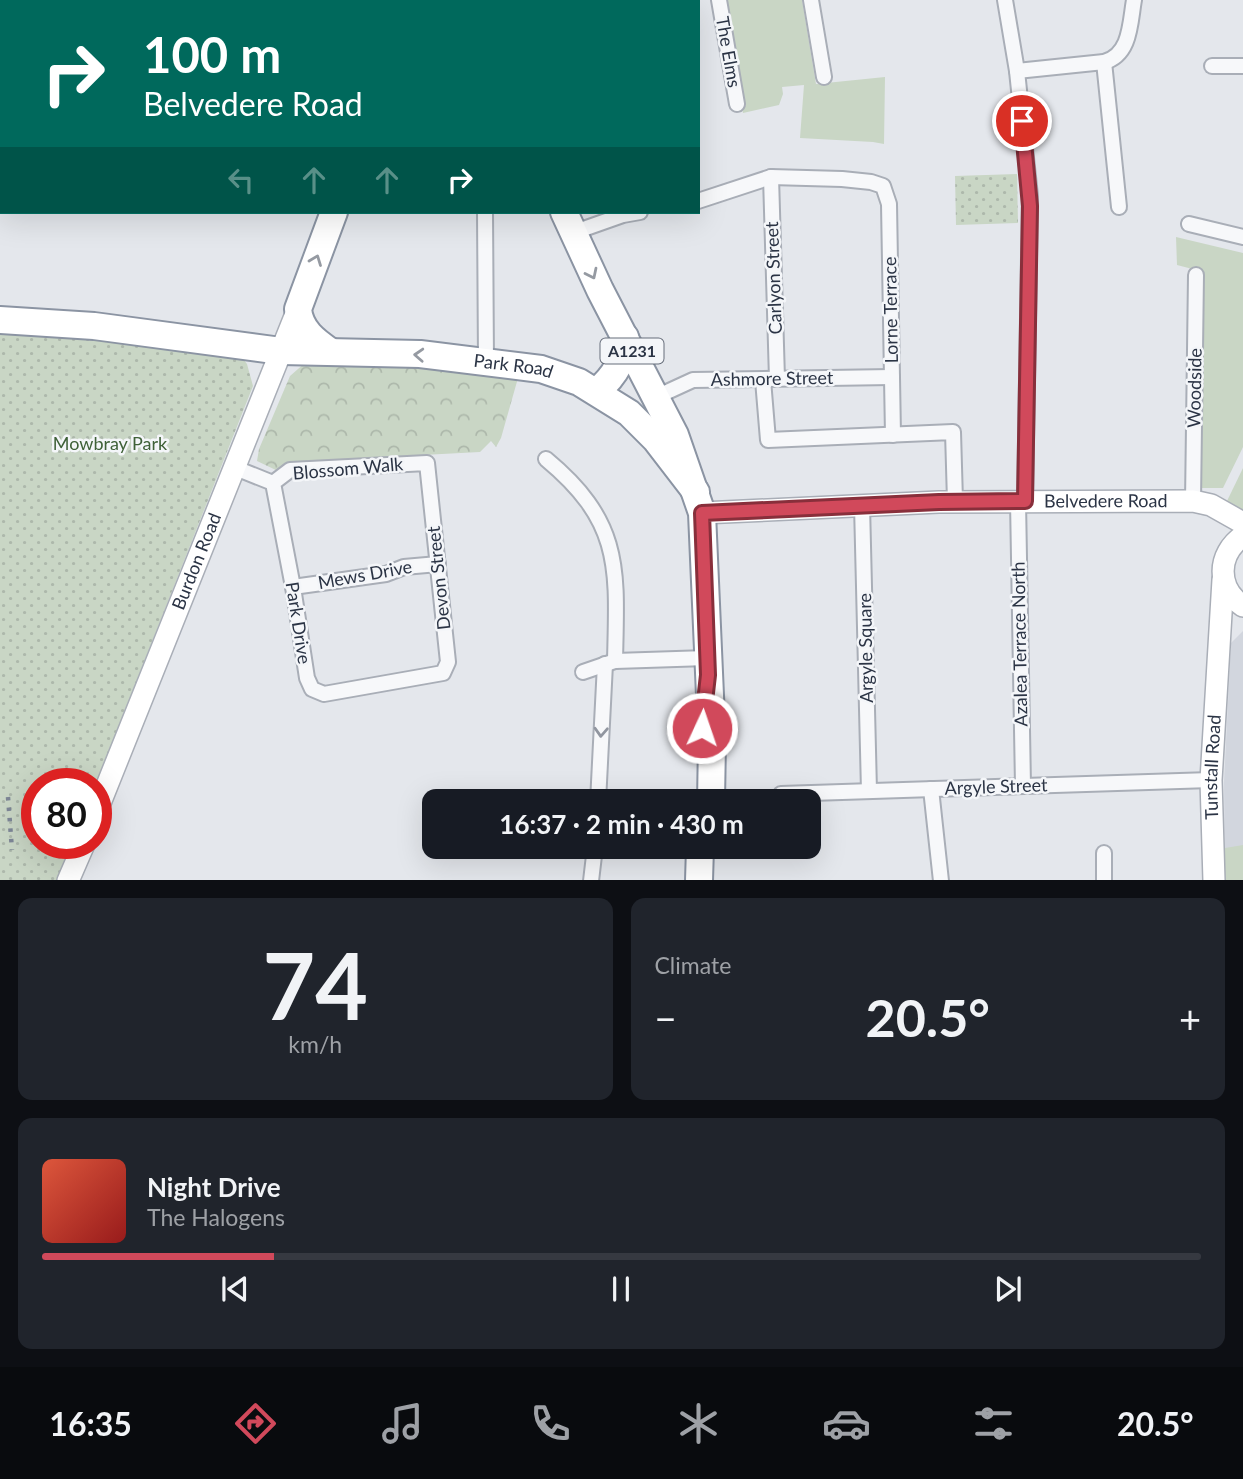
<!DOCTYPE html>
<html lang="en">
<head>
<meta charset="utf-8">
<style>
	:root { --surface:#171b24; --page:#20242c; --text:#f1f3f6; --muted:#9ea1a6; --line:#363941; --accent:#d1495b }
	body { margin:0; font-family:Lato,sans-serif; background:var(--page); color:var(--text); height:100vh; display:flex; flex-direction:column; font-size:26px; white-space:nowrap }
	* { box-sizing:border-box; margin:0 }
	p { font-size:23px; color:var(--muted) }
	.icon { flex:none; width:38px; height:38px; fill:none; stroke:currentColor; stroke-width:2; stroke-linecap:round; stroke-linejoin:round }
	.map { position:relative; height:880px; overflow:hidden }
	.panel { display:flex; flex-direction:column; gap:18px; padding:18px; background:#0d0f14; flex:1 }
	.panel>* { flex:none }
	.banner { position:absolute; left:0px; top:0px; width:700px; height:214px; box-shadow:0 7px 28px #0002; background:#00695c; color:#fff; overflow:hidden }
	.speed { position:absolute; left:21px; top:768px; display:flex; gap:14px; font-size:35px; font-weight:700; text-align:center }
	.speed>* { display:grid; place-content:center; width:91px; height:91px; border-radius:50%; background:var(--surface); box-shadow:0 7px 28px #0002; line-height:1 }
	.speed .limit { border:10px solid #d22; background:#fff; color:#111 }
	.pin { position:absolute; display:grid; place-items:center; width:60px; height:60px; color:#fff; margin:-30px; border:4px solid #fff; border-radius:50%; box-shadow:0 2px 7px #0007 }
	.me { position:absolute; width:77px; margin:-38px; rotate:3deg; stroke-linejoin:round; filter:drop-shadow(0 0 5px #0008) }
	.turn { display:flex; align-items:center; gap:24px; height:147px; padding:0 28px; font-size:32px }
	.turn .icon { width:91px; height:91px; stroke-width:2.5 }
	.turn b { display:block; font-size:49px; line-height:60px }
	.lanes { display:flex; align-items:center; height:66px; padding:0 28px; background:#0003; justify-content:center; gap:35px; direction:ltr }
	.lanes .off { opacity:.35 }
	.big { font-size:52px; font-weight:700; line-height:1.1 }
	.panel .card { flex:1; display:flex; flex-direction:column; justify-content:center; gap:10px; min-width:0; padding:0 24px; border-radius:14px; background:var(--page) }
	.panel .dial { align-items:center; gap:0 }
	.dial b { font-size:91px; line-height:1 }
	.song { display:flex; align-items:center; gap:21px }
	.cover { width:84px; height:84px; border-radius:10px; background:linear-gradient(135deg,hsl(10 70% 55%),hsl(0 70% 35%)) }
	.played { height:7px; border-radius:4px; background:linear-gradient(90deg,var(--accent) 20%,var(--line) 20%) }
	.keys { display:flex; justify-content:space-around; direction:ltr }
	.heat { display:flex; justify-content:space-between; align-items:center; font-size:38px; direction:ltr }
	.panel .tiles { flex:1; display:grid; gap:18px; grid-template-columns:1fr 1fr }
	.card:last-child { grid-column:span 2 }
	.trip { position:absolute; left:422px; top:789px; width:399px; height:70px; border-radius:14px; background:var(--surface); box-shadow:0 7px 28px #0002; font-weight:700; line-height:70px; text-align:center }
	.tabs { display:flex; height:112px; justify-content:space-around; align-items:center; background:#090b0e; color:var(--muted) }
	.tabs .icon { width:49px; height:49px }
	.tabs .current { color:var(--accent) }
	.tabs b { font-size:32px; color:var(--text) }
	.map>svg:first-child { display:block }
</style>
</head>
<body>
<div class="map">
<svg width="1243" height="881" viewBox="0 0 1243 881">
	<defs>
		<pattern id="forest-crowns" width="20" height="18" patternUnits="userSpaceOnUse" patternTransform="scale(1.75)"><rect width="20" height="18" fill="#c9d6c5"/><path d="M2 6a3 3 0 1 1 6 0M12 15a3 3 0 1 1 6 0" fill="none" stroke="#adb8ab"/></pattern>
		<pattern id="park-dots" width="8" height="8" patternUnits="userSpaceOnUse" patternTransform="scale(1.75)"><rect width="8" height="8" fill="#c9d6c5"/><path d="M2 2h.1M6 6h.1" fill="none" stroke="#adb8ab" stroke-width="1.8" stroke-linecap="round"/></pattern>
	</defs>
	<rect width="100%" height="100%" fill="#e4e7ec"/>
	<!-- built -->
	<path fill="#d2d6de" d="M 1243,631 L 1243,880 L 1225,881 L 1224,782 L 1231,643 Z"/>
	<!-- green -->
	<g fill="#c9d6c5">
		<path d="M 725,0 L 802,0 L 816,84 L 885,77 L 884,144 L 873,142 L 800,138 L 804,85 L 782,87 L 783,94 L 779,105 L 743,113 Z"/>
		<path d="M 1176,237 L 1243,253 L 1243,447 L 1223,488 L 1199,488 L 1204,272 L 1177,265 Z"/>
		<path d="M 1243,468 L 1243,510 L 1227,501 Z"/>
		<path d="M 1243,845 L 1243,880 L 1225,880 L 1225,848 Z"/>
	</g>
	<!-- forest -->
	<path fill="url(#forest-crowns)" d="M 306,362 L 520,371 L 501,438 L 496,447 L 491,441 L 480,452 L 290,462 L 280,472 L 257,461 L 259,449 L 290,376 Z"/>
	<!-- park -->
	<g fill="url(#park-dots)">
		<path d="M 1017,174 L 1018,223 L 956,225 L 955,176 Z"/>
		<path d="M 0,327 L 237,351 L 247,364 L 253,386 L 96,784 L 37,784 L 37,844 L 72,844 L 57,880 L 0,881 Z"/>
	</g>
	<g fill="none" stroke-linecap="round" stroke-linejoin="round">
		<!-- street casing -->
		<g stroke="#a9aeb7" stroke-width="18">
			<g id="street">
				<path d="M 719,0 L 737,104"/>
				<path d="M 811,0 L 824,77"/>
				<path d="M 1005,0 L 1017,71 L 1030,196 L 1025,501"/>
				<path d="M 1104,62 L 1119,207"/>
				<path d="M 1212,66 L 1243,66"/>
				<path d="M 1017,71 L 1104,62 C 1131,55 1130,22 1134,0"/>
				<path d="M 771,177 L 777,379"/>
				<path d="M 698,201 L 771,177 L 842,179 L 871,182 L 883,186 L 889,204 L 893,435"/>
				<path d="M 485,212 L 486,362"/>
				<path d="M 1189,224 L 1243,237"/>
				<path d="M 572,233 L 623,215 L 640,212"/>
				<path d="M 763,380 L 768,440 L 953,432 L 955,501"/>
				<path d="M 656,397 L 693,380 L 892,377"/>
				<path d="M 546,459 C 623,523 617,569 615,661"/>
				<path d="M 233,467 L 273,483 L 290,470 L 427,463 L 448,662 L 443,673 L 324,694 L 312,689 L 307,678 L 293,587 L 273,483"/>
				<path d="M 1018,501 L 1023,786"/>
				<path d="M 1193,501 L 1196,275"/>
				<path d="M 862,505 L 869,791"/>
				<path d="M 293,587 L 386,574 L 404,567 L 438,564"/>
				<path d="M 583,672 L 615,661 L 707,658"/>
				<path d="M 931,789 L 941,881"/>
				<path d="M 781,794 L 1211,780"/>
				<path d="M 598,802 L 605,664"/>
				<path d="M 591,881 L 595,847"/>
				<path d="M 1104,881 L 1104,853"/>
			</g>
		</g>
		<!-- secondary casing -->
		<g stroke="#a9aeb7" stroke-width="24">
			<g id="secondary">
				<path d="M 484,0 L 485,2"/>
				<path d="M 403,2 L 404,0"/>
				<path id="s1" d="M 702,513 L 939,502 L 1193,501 L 1211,505 L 1243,523"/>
				<path d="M 1243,536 C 1217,554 1216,588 1243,606"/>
				<path id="s2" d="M 96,813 L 298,309"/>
				<path d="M 68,881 L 84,844"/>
				<path id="s3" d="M 1214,881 L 1211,780 L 1223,580"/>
			</g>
		</g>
		<!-- highway casing -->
		<g stroke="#8b94a3" stroke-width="30">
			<g id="highway">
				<path d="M 564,212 L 600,290 L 675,435 L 702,513 L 712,741 L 711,802"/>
				<path id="s4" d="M 0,320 L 94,326 L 281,351 L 420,354 L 541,369 L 579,382 L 629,413 L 656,440 L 696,492"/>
				<path d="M 331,352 C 315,341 300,330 298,309 L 334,212"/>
				<path d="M 597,391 C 614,377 625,360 625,337"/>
				<path d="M 699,881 L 700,847"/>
			</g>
		</g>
		<!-- street -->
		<use href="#street" stroke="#f7f8fa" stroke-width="14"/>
		<!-- secondary -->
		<use href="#secondary" stroke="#fff" stroke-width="21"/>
		<!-- highway -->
		<use href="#highway" stroke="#fff" stroke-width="26"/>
		<!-- rail -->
		<path stroke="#7d8696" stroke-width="4.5" stroke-dasharray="3.5 7" stroke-linecap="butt" d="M 8,797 L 12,850"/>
	</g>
	<!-- one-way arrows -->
	<defs><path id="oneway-chevron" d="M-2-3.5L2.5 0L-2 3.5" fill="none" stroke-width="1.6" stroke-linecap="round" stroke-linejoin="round" transform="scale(1.75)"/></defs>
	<g stroke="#959aa2">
		<use href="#oneway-chevron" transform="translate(316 260) rotate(-69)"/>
		<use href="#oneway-chevron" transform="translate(592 274) rotate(64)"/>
		<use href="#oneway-chevron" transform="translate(419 355) rotate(-177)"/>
	</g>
	<use stroke="#9196a0" href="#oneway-chevron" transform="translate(601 732) rotate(93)"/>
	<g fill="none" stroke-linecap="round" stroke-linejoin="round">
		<!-- route casing -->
		<g stroke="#882f3b" stroke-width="18">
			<path id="route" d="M 702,728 L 708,675 L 702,513 L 939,502 L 1025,501 L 1030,206 L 1022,121"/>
		</g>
		<!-- route -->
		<use href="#route" stroke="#d1495b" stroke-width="12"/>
	</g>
	<g text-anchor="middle" stroke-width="5" stroke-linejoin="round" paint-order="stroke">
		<!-- shield labels -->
		<rect fill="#f4f6f9" stroke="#676e7b" stroke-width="2" x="600.5" y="338.5" width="63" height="25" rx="5"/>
		<g font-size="16" font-weight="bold" fill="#2b3445">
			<text x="632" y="357">A1231</text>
		</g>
		<!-- street labels -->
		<g font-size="18" fill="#2b3445" stroke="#f4f6f9">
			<text transform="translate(728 52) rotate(80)" y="6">The Elms</text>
			<text transform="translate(774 278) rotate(-92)" y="6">Carlyon Street</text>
			<text transform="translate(891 310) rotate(-91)" y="6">Lorne Terrace</text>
			<text dy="6" stroke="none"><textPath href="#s4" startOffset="516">Park Road</textPath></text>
			<text transform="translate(772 379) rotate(-1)" y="6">Ashmore Street</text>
			<text transform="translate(1195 388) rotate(-89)" y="6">Woodside</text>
			<text transform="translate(348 469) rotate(-5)" y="6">Blossom Walk</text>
			<text dy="6" stroke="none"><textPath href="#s1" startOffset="404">Belvedere Road</textPath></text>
			<text dy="6" stroke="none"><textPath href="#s2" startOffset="271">Burdon Road</textPath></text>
			<text transform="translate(365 575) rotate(-10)" y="6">Mews Drive</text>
			<text transform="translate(439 578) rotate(-96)" y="6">Devon Street</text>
			<text transform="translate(298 623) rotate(81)" y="6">Park Drive</text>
			<text transform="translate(1020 644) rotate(-91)" y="6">Azalea Terrace North</text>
			<text transform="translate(866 648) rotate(-91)" y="6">Argyle Square</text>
			<text dy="6" stroke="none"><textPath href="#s3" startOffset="114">Tunstall Road</textPath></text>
			<text transform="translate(996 787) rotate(-2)" y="6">Argyle Street</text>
		</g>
		<!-- park labels -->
		<g font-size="18" fill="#3f6138" stroke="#f4f6f9">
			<text x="110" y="450">Mowbray Park</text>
		</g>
	</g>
</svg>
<div class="speed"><div class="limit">80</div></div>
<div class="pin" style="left:1022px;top:121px;background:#d93025"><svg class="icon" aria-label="arrive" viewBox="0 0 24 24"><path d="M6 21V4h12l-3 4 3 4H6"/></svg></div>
<svg class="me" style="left:702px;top:728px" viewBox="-20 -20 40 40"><circle r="17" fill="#d1495b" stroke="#fff" stroke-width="3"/><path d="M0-11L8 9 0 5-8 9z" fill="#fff"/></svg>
<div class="trip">16:37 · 2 min · 430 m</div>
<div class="banner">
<div class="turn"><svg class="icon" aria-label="right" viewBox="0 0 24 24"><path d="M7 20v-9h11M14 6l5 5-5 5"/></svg><div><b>100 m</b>Belvedere Road</div></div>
<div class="lanes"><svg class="icon off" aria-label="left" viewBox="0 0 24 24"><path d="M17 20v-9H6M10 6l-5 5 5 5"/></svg><svg class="icon off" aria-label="ahead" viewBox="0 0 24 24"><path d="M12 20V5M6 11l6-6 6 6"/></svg><svg class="icon off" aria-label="ahead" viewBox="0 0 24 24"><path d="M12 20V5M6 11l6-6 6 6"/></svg><svg class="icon" aria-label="right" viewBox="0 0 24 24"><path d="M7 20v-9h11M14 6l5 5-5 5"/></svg></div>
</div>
</div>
<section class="panel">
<div class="tiles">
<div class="card dial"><b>74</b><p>km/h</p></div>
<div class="card"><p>Climate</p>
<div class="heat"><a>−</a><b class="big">20.5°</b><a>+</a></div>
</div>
<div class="card">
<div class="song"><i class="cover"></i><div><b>Night Drive</b><p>The Halogens</p></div></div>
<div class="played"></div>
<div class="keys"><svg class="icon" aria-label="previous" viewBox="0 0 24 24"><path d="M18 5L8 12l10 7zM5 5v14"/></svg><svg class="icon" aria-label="pause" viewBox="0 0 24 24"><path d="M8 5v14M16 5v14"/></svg><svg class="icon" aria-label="next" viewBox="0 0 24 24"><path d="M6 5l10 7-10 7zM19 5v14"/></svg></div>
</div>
</div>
</section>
<nav class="tabs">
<b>16:35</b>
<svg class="icon current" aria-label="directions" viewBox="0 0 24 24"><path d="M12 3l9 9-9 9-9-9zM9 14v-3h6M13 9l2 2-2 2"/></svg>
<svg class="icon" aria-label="music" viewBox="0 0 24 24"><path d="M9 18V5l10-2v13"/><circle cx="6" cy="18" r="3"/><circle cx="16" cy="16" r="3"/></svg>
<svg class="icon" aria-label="phone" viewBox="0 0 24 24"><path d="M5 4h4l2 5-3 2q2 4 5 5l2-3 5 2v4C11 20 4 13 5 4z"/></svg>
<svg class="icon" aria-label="climate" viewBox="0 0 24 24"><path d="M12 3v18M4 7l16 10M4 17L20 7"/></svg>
<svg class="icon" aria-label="car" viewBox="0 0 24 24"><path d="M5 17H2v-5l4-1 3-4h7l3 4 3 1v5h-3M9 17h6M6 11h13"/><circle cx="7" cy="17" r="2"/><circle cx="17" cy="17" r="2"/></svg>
<svg class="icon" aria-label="filters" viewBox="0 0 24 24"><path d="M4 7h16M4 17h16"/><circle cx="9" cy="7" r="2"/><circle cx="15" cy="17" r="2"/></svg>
<b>20.5°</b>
</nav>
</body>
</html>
